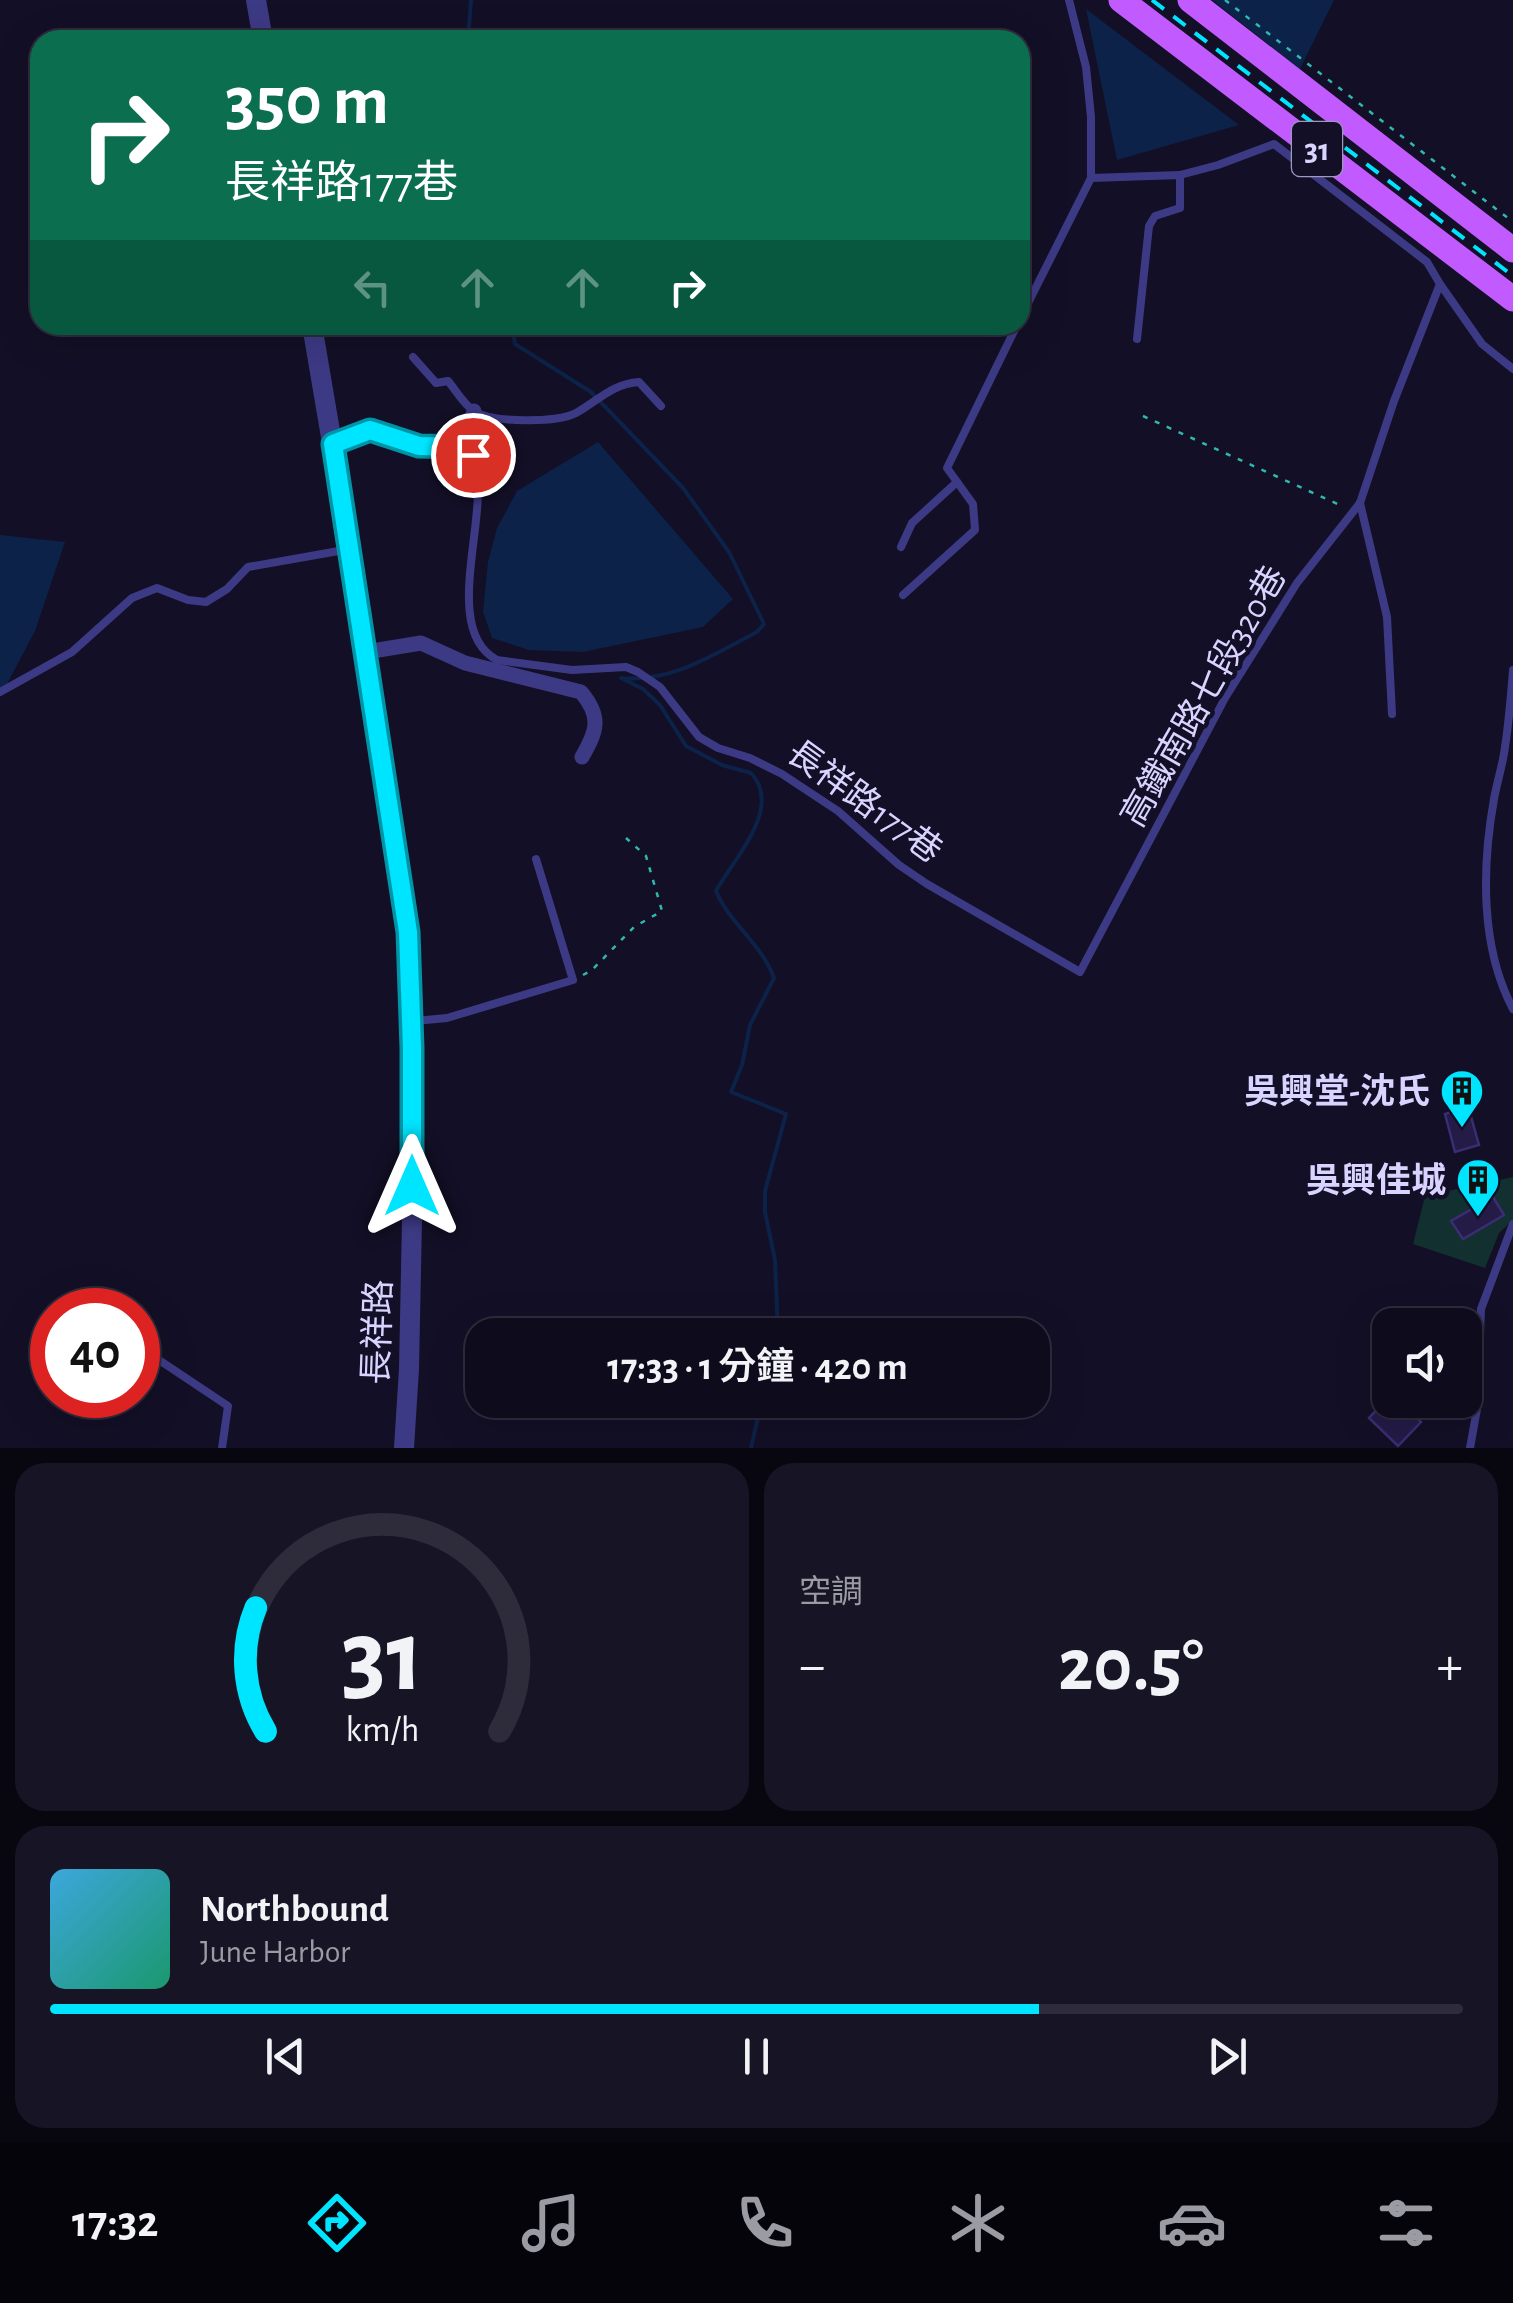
<!DOCTYPE html>
<html lang="zh-TW">
<head>
<meta charset="utf-8">
<style>
	:root { --surface:#0e0b1c; --page:#171425; --text:#f1f3f6; --muted:#9b9ba3; --line:#2e2b3b; --accent:#00e5ff }
	body { margin:0; font-family:"Alegreya Sans","Noto Sans TC",sans-serif; background:var(--page); color:var(--text); height:100vh; display:flex; flex-direction:column; font-size:38px; white-space:nowrap }
	* { box-sizing:border-box; margin:0 }
	p { font-size:32px; color:var(--muted) }
	.icon { flex:none; width:55px; height:55px; fill:none; stroke:currentColor; stroke-width:2; stroke-linecap:round; stroke-linejoin:round }
	.map { position:relative; height:1448px; overflow:hidden }
	.details { display:flex; flex-direction:column; gap:15px; padding:15px; background:#08060f; flex:1 }
	.details>* { flex:none }
	.hud { position:absolute; left:30px; top:30px; width:1000px; height:305px; border-radius:30px; box-shadow:0 10px 40px #0002,0 0 0 2px var(--line); background:#0b6e4f; color:#fff; overflow:hidden }
	.tools { position:absolute; left:1372px; top:1308px; display:grid; gap:20px }
	.tools a { display:grid; place-items:center; width:110px; height:110px; border-radius:20px; background:var(--surface); box-shadow:0 10px 40px #0002,0 0 0 2px var(--line); font-size:50px }
	.speed { position:absolute; left:30px; top:1288px; display:flex; gap:20px; font-size:50px; font-weight:700; text-align:center }
	.speed>* { display:grid; place-content:center; width:130px; height:130px; border-radius:50%; background:var(--surface); box-shadow:0 10px 40px #0002,0 0 0 2px var(--line); line-height:1 }
	.speed .limit { border:15px solid #d22; background:#fff; color:#111 }
	.pin { position:absolute; display:grid; place-items:center; width:85px; height:85px; color:#fff; margin:-42px; border:5px solid #fff; border-radius:50%; box-shadow:0 2px 10px #0007 }
	.me { position:absolute; width:110px; margin:-55px; rotate:0deg; stroke-linejoin:round; filter:drop-shadow(0 0 8px #0008) }
	.turn { display:flex; align-items:center; gap:35px; height:210px; padding:0 30px; font-size:45px }
	.turn .icon { width:130px; height:130px; stroke-width:2.5 }
	.turn b { display:block; font-size:70px; line-height:85px }
	.lanes { display:flex; align-items:center; height:95px; padding:0 30px; background:#0003; justify-content:center; gap:50px; direction:ltr }
	.lanes .off { opacity:.35 }
	.big { font-size:75px; font-weight:600; line-height:1.1 }
	.details .card { flex:1; display:flex; flex-direction:column; justify-content:center; gap:15px; min-width:0; padding:0 35px; border-radius:30px; background:var(--page) }
	.details .dial { align-items:center; gap:0 }
	.dial svg { height:260px; overflow:visible; fill:none; stroke:var(--line); stroke-width:7; stroke-linecap:round; text-anchor:middle }
	.dial text { fill:var(--text); stroke:none }
	.song { display:flex; align-items:center; gap:30px }
	.cover { width:120px; height:120px; border-radius:15px; background:linear-gradient(135deg,hsl(200 70% 55%),hsl(160 70% 35%)) }
	.played { height:10px; border-radius:5px; background:linear-gradient(90deg,var(--accent) 70%,var(--line) 70%) }
	.keys { display:flex; justify-content:space-around; direction:ltr }
	.heat { display:flex; justify-content:space-between; align-items:center; font-size:55px; direction:ltr }
	.details .tiles { flex:1; display:grid; gap:15px; grid-template-columns:1fr 1fr }
	.card:last-child { grid-column:span 2 }
	.trip { position:absolute; left:465px; top:1318px; width:585px; height:100px; border-radius:30px; background:var(--surface); box-shadow:0 10px 40px #0002,0 0 0 2px var(--line); font-weight:600; line-height:100px; text-align:center }
	.dock { display:flex; height:160px; justify-content:space-around; align-items:center; background:#06040b; color:var(--muted) }
	.dock .icon { width:70px; height:70px }
	.dock .on { color:var(--accent) }
	.dock b { font-size:45px; color:var(--text) }
	.map>svg:first-child { display:block }
</style>
</head>
<body>
<div class="map">
<svg width="1513" height="1448" viewBox="0 0 1513 1448">
	<rect width="100%" height="100%" fill="#130f26"/>
	<!-- green -->
	<path fill="#12302f" d="M 1513,1177 L 1513,1220 L 1499,1233 L 1485,1268 L 1413,1244 L 1425,1196 Z"/>
	<!-- water -->
	<g fill="#0c2248">
		<path d="M 1212,0 L 1334,0 L 1300,69 Z"/>
		<path d="M 1086,9 L 1239,125 L 1117,160 Z"/>
		<path d="M 598,442 L 733,599 L 703,627 L 583,652 L 529,650 L 492,638 L 483,612 L 488,562 L 497,528 L 517,491 Z"/>
		<path d="M 0,535 L 65,542 L 35,631 L 6,686 L 0,689 Z"/>
	</g>
	<g fill="none" stroke-linecap="round" stroke-linejoin="round">
		<!-- stream -->
		<g stroke="#0c2248" stroke-width="4">
			<path d="M 468,40 L 471,0"/>
			<path d="M 512,325 L 515,344 L 591,392 L 683,488 L 729,552 L 764,624 L 757,632 C 714,654 671,683 621,678 L 643,689 L 660,705 L 686,746 L 722,765 L 751,773 C 784,808 732,861 716,891 C 729,923 762,944 774,978 L 750,1025 L 742,1065 L 731,1092 L 786,1114 L 765,1191 L 765,1212 L 775,1260 L 778,1335"/>
			<path d="M 751,1448 L 762,1400"/>
		</g>
	</g>
	<!-- building -->
	<g fill="#241b47" stroke="#3b2d73" stroke-width="2.5">
		<path d="M 1468,1106 L 1479,1145 L 1455,1152 L 1445,1114 Z"/>
		<path d="M 1493,1197 L 1504,1215 L 1463,1239 L 1451,1221 Z"/>
		<path d="M 1386,1400 L 1399,1400 L 1421,1422 L 1398,1446 L 1369,1418 Z"/>
	</g>
	<g fill="none" stroke-linecap="round" stroke-linejoin="round">
		<!-- path -->
		<g stroke="#2fb8b0" stroke-width="2.5" stroke-dasharray="5 8" stroke-linecap="butt">
			<path d="M 1225,0 L 1513,222"/>
			<path d="M 1143,416 L 1342,506"/>
			<path d="M 583,975 L 592,970 L 634,927 L 662,911 L 646,856 L 626,838"/>
		</g>
		<!-- service -->
		<g stroke="#3d3a85" stroke-width="8">
			<path d="M 1440,284 L 1482,344 L 1513,369"/>
			<path d="M 1020,319 L 1091,178 L 1091,117 L 1086,67 L 1069,0"/>
			<path d="M 1137,339 L 1149,226 L 1155,216 L 1180,208 L 1180,175"/>
			<path d="M 413,357 L 436,383 L 448,381 C 455,389 464,405 474,411 C 492,423 557,423 576,413 C 599,400 612,384 639,382 L 661,406"/>
			<path d="M 334,443 L 371,431 L 419,446 L 465,447 C 506,482 432,626 497,660 L 572,670 L 626,667 L 638,672 L 660,687 L 699,737 L 718,748 L 750,758 L 782,774 L 838,811 L 899,865 L 927,884 L 1080,972 L 1225,698 L 1297,583 L 1360,503 L 1394,401 L 1440,284 L 1427,262 L 1274,144 L 1218,165 L 1180,175 L 1091,178"/>
			<path d="M 1360,503 L 1387,617 L 1392,714"/>
			<path d="M 901,547 L 912,523 L 957,482"/>
			<path d="M 903,595 L 975,530 L 973,504 L 947,468 L 1017,325"/>
			<path d="M 1513,670 C 1511,696 1509,721 1505,747 C 1503,764 1497,782 1494,799 C 1482,866 1480,947 1513,1009"/>
			<path d="M 0,692 L 72,652 L 132,598 L 157,588 L 188,600 L 206,602 L 227,589 L 248,567 L 350,549"/>
			<path d="M 415,1021 L 447,1018 L 573,980 L 536,859"/>
			<path d="M 138,1340 L 153,1356 L 228,1406 L 222,1448"/>
			<path d="M 1470,1448 L 1477,1409 L 1481,1309 L 1513,1224"/>
		</g>
		<!-- minor -->
		<g stroke="#3d3a85" stroke-width="15">
			<path d="M 465,447 L 474,411"/>
			<path d="M 366,652 L 421,643 L 465,663 L 581,692 C 602,717 597,731 582,757"/>
		</g>
		<!-- tertiary -->
		<g stroke="#3d3a85" stroke-width="20">
			<path d="M 256,0 L 263,40"/>
			<path d="M 312,325 L 350,549 L 408,932 L 412,1048 L 412,1220 L 409,1369 L 404,1448"/>
		</g>
		<!-- primary -->
		<g stroke="#c25bff" stroke-width="25">
			<path d="M 1121,0 L 1513,299"/>
			<path d="M 1190,0 L 1513,250"/>
		</g>
		<!-- rail -->
		<path stroke="#00e5ff" stroke-width="4" stroke-dasharray="15 12" stroke-linecap="butt" d="M 1152,0 L 1513,276"/>
	</g>
	<g fill="none" stroke-linecap="round" stroke-linejoin="round">
		<!-- route casing -->
		<g stroke="#0095a6" stroke-width="25">
			<path id="route" d="M 412,1186 L 412,1048 L 408,932 L 333,444 L 370,430 L 419,446 L 465,447 L 473,455"/>
		</g>
		<!-- route -->
		<use href="#route" stroke="#00e5ff" stroke-width="18"/>
	</g>
	<!-- icons -->
	<defs>
		<g id="building-pin" transform="scale(2.25)"><path d="M0 17L-7.5 6A9.5 9.5 0 1 1 7.5 6Z" fill="#00e5ff" stroke="#130f26"/><path d="M-4-6H4V6H1V3H-1V6H-4ZM-2.5-4.3h1.7v1.8h-1.7ZM.8-4.3h1.7v1.8H.8ZM-2.5-1h1.7V.8h-1.7ZM.8-1h1.7V.8H.8Z" fill="#111"/></g>
	</defs>
	<g fill-rule="evenodd">
		<use href="#building-pin" x="1462" y="1091"/>
		<use href="#building-pin" x="1478" y="1180"/>
	</g>
	<g text-anchor="middle" stroke-width="9" stroke-linejoin="round" paint-order="stroke">
		<!-- shield labels -->
		<rect fill="#130f26" stroke="#9e99be" stroke-width="2.5" x="1292" y="122" width="50" height="54" rx="8"/>
		<g font-size="32" font-weight="bold" fill="#d9d4ff">
			<text x="1317" y="160">31</text>
		</g>
		<!-- street labels -->
		<g font-size="35" fill="#d9d4ff" stroke="#130f26">
			<text transform="translate(1203 696) rotate(-60)" y="12">高鐵南路七段320巷</text>
			<text transform="translate(865 801) rotate(36)" y="12">長祥路177巷</text>
			<text transform="translate(377 1332) rotate(-88)" y="12">長祥路</text>
		</g>
		<!-- poi labels -->
		<g font-size="35" font-weight="bold" fill="#d9d4ff" stroke="#130f26" text-anchor="end">
			<text x="1430" y="1103">吳興堂-沈氏</text>
			<text x="1446" y="1192">吳興佳城</text>
		</g>
	</g>
</svg>
<div class="tools">
<a><svg class="icon" aria-label="sound" viewBox="0 0 24 24"><path d="M4 9h4l5-4v14l-5-4H4zM17 9q2 3 0 6"/></svg></a>
</div>
<div class="speed"><div class="limit">40</div></div>
<div class="pin" style="left:473px;top:455px;background:#d93025"><svg class="icon" aria-label="arrive" viewBox="0 0 24 24"><path d="M6 21V4h12l-3 4 3 4H6"/></svg></div>
<svg class="me" style="left:412px;top:1186px" viewBox="-20 -20 40 40"><path d="M0-17L14 15 0 8-14 15z" fill="#00e5ff" stroke="#fff" stroke-width="4"/></svg>
<div class="trip">17:33 · 1 分鐘 · 420 m</div>
<div class="hud">
<div class="turn"><svg class="icon" aria-label="right" viewBox="0 0 24 24"><path d="M7 20v-9h11M14 6l5 5-5 5"/></svg><div><b>350 m</b>長祥路177巷</div></div>
<div class="lanes"><svg class="icon off" aria-label="left" viewBox="0 0 24 24"><path d="M17 20v-9H6M10 6l-5 5 5 5"/></svg><svg class="icon off" aria-label="ahead" viewBox="0 0 24 24"><path d="M12 20V5M6 11l6-6 6 6"/></svg><svg class="icon off" aria-label="ahead" viewBox="0 0 24 24"><path d="M12 20V5M6 11l6-6 6 6"/></svg><svg class="icon" aria-label="right" viewBox="0 0 24 24"><path d="M7 20v-9h11M14 6l5 5-5 5"/></svg></div>
</div>
</div>
<section class="details">
<div class="tiles">
<div class="card dial"><svg viewBox="0 0 100 80">
<path d="M14 69A42 42 0 1 1 86 69"/>
<path d="M14 69A42 42 0 0 1 11 31" stroke="#00e5ff"/>
<text x="50" y="56" font-size="32" font-weight="700">31</text>
<text x="50" y="72" font-size="11">km/h</text>
</svg></div>
<div class="card"><p>空調</p>
<div class="heat"><a>−</a><b class="big">20.5°</b><a>+</a></div>
</div>
<div class="card">
<div class="song"><i class="cover"></i><div><b>Northbound</b><p>June Harbor</p></div></div>
<div class="played"></div>
<div class="keys"><svg class="icon" aria-label="previous" viewBox="0 0 24 24"><path d="M18 5L8 12l10 7zM5 5v14"/></svg><svg class="icon" aria-label="pause" viewBox="0 0 24 24"><path d="M8 5v14M16 5v14"/></svg><svg class="icon" aria-label="next" viewBox="0 0 24 24"><path d="M6 5l10 7-10 7zM19 5v14"/></svg></div>
</div>
</div>
</section>
<nav class="dock">
<b>17:32</b>
<svg class="icon on" aria-label="directions" viewBox="0 0 24 24"><path d="M12 3l9 9-9 9-9-9zM9 14v-3h6M13 9l2 2-2 2"/></svg>
<svg class="icon" aria-label="music" viewBox="0 0 24 24"><path d="M9 18V5l10-2v13"/><circle cx="6" cy="18" r="3"/><circle cx="16" cy="16" r="3"/></svg>
<svg class="icon" aria-label="phone" viewBox="0 0 24 24"><path d="M5 4h4l2 5-3 2q2 4 5 5l2-3 5 2v4C11 20 4 13 5 4z"/></svg>
<svg class="icon" aria-label="climate" viewBox="0 0 24 24"><path d="M12 3v18M4 7l16 10M4 17L20 7"/></svg>
<svg class="icon" aria-label="car" viewBox="0 0 24 24"><path d="M5 17H2v-5l4-1 3-4h7l3 4 3 1v5h-3M9 17h6M6 11h13"/><circle cx="7" cy="17" r="2"/><circle cx="17" cy="17" r="2"/></svg>
<svg class="icon" aria-label="filters" viewBox="0 0 24 24"><path d="M4 7h16M4 17h16"/><circle cx="9" cy="7" r="2"/><circle cx="15" cy="17" r="2"/></svg>
</nav>
</body>
</html>
